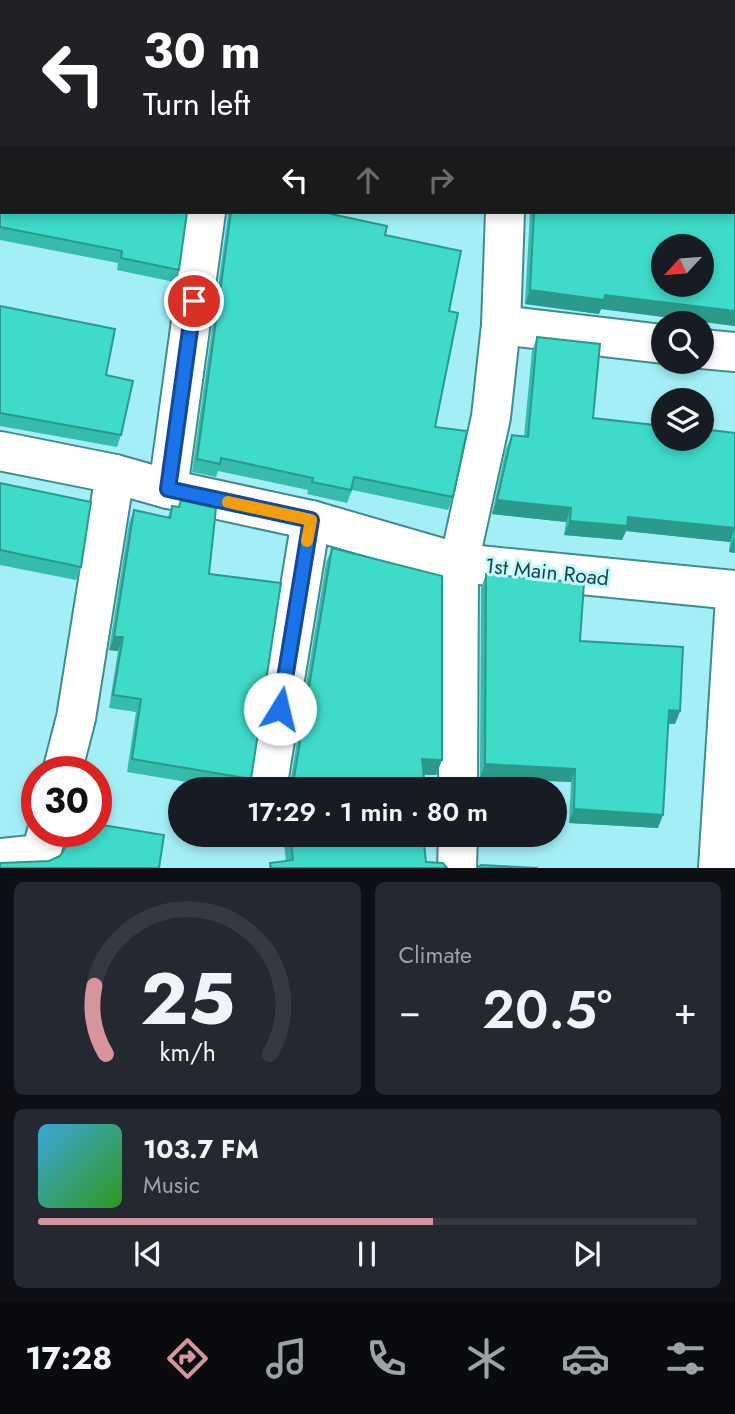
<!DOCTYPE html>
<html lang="en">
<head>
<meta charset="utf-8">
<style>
	:root { --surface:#171b24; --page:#242831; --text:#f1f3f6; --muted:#9ea1a6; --line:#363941; --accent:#d6959c }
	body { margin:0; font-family:Jost,sans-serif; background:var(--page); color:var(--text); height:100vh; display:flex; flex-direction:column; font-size:26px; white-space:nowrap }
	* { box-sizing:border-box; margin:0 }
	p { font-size:23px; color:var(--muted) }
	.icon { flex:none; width:38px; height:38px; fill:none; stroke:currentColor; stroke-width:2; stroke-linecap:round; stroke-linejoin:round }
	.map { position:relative; height:868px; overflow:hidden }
	.panel { display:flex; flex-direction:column; gap:14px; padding:14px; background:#0d0f14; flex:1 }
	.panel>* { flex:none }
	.hud { position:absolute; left:0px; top:0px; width:735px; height:214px; box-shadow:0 4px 10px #0003; background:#202124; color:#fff; overflow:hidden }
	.needle { width:46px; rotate:244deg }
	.tools { position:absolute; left:651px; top:234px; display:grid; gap:14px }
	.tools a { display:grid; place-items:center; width:63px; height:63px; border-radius:50%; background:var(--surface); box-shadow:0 4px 10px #0003; font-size:35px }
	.speed { position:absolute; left:21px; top:756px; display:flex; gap:14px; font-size:35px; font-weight:700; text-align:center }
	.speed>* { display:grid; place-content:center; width:91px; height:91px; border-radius:50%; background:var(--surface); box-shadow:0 4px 10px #0003; line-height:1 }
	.speed .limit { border:10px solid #d22; background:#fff; color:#111 }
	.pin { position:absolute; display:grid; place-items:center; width:60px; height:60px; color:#fff; margin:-30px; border:4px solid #fff; border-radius:50%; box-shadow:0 2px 7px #0007 }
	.me { position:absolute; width:77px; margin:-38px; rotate:9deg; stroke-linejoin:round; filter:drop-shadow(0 0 5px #0008) }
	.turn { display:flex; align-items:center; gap:24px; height:147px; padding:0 28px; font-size:32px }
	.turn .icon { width:91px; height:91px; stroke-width:2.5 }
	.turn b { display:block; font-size:49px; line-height:60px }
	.lanes { display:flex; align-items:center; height:66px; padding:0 28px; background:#0003; justify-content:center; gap:35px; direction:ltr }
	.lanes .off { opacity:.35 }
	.big { font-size:52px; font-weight:600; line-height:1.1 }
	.panel .tile { flex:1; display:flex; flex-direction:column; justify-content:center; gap:10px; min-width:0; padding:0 24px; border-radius:10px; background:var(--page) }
	.panel .dial { align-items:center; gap:0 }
	.dial svg { height:182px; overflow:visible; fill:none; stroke:var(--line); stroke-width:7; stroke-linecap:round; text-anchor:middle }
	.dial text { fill:var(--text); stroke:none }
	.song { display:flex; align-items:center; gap:21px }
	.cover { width:84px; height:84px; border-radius:10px; background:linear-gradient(135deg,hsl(200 70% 55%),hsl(110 70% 35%)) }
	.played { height:7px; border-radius:4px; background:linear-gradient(90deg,var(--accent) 60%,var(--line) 60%) }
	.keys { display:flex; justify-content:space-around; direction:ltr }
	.heat { display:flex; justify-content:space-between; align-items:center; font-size:38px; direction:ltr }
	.panel .tiles { flex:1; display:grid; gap:14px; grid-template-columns:1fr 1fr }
	.tile:last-child { grid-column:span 2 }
	.trip { position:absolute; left:168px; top:777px; width:399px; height:70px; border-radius:35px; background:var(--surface); box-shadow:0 4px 10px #0003; font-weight:600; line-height:70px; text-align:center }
	.tabs { display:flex; height:112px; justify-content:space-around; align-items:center; background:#090b0e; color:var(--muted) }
	.tabs .icon { width:49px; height:49px }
	.tabs .selected { color:var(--accent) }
	.tabs b { font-size:32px; color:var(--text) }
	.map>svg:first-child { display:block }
</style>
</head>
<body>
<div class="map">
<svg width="735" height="868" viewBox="0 0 735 868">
	<rect width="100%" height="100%" fill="#a4eff6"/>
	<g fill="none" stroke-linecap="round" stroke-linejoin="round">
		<!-- street casing -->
		<g stroke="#408b91" stroke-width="42">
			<g id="street">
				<path d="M 42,0 L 42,2"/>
				<path d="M 508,0 L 508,2"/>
				<path d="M 683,0 L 683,2"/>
				<path d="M 236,2 L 236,0"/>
				<path d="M 733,64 L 735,64"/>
				<path d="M 501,325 L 663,344"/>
				<path d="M 702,349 L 735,352"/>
				<path d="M 0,451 L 115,474 L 168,489 L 311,520 L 459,563 L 735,590"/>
				<path d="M 168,489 L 206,212"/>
				<path d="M 62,772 L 76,718 L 115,474"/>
				<path d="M 267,789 L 311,520"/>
				<path d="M 458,789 L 459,563 L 491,417 L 501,325 L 505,212"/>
				<path d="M 0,858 L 41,854 L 47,831"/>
				<path d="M 457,868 L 458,835"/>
				<path d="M 718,868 L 735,598"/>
			</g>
		</g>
		<!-- street -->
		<use href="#street" stroke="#fff" stroke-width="38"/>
	</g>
	<!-- wall -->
	<g fill="#35bcac">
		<path d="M 0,61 L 2,212 L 179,270 L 174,282 L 117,270 L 118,263 L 0,240 Z"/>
		<path d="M 735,71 L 735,326 L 601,309 L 599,314 L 525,304 L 530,212 L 733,212 Z"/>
		<path d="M 227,212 L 331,212 L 331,214 L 385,235 L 449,311 L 435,427 L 453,497 L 448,510 L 352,490 L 347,503 L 307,494 L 308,490 L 218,471 L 216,477 L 192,472 L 228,215 Z"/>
		<path d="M 0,306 L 106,375 L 121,435 L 117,447 L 0,426 Z"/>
		<path d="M 537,337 L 593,418 L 735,433 L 735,553 L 729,552 L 730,542 L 626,531 L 622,540 L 564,535 L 566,522 L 492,514 L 506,449 L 512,435 L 524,436 L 532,351 Z"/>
		<path d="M 0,483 L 81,567 L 76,580 L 0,565 Z"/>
		<path d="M 181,500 L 209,574 L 251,779 L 247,789 L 229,789 L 127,772 L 136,712 L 109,708 L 118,651 L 109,650 L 129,523 L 134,510 L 168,517 L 172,506 L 178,507 Z"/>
		<path d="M 332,548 L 442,760 L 436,775 L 424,775 L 424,778 L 420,789 L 287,789 L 290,784 L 326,563 Z"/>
		<path d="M 486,574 L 680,711 L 675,724 L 668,724 L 658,828 L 569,823 L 571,782 L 480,778 L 481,588 Z"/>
		<path d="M 283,835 L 423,835 L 426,862 L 447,868 L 269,868 L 270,863 L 286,861 Z"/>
	</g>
	<!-- shaded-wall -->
	<g fill="#2b998c">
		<path d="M 733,30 L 735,30 L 735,42 L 733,43 Z"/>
		<path d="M 530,290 L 605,295 L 735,311 L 735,326 L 601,309 L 599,314 L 525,304 Z"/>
		<path d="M 497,500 L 571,508 L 566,522 L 492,514 Z"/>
		<path d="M 628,517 L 735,528 L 730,542 L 626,531 L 622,540 L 564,535 L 570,521 Z"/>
		<path d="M 734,538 L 735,553 L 729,552 Z"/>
		<path d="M 114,637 L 123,637 L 118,651 L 109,650 Z"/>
		<path d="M 669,710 L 680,711 L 675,724 L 664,724 Z"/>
		<path d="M 422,759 L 442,760 L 436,775 L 417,774 Z"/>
		<path d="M 485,764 L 575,769 L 571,782 L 480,778 Z"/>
		<path d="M 424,778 L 420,789 L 413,789 L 417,779 Z"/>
		<path d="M 574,809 L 663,815 L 658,828 L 569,823 Z"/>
	</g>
	<!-- building -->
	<g fill="#3edbc8" stroke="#2b998c" stroke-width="2" fill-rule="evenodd">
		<rect x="103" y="0" width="56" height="2"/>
		<rect x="273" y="0" width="173" height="2"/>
		<path d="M 531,0 L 670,0 L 672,2 L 529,2 Z"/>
		<path d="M 706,0 L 735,0 L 735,30 L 733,30 L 733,2 L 704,2 Z"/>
		<path d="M 0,61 L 2,62 L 2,212 L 187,212 L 179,270 L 121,258 L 122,251 L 0,227 Z"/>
		<path d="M 733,71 L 735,71 L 735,311 L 605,295 L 604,300 L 530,290 L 534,212 L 733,212 ZM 663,247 L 702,247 L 702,285 L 663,285 Z"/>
		<path d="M 231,212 L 331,212 L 331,214 L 387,226 L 385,235 L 461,251 L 449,311 L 458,313 L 435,427 L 467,431 L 453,497 L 354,477 L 351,490 L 312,482 L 313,478 L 221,458 L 220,464 L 197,459 Z"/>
		<path d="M 0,306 L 115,329 L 106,375 L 133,381 L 121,435 L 0,413 Z"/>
		<path d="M 537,337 L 600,344 L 593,418 L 663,426 L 663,439 L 702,439 L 702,429 L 735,433 L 735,528 L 628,517 L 627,526 L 570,521 L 571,508 L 497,500 L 512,435 L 528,437 Z"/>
		<path d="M 0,483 L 91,502 L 81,567 L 0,550 Z"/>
		<path d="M 181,500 L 216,508 L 209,574 L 281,583 L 251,779 L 132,759 L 141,699 L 113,695 L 123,637 L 114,637 L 134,510 L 170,518 L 172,506 L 179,507 Z"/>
		<path d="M 332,548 L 442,576 L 442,760 L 422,759 L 424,778 L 417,779 L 418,789 L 287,789 L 294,778 Z"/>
		<path d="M 486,574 L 584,583 L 580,641 L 683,647 L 680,711 L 669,710 L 663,815 L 574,809 L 575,769 L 485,764 Z"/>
		<path d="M 96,824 L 164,835 L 159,868 L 0,868 L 0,863 L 49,861 L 60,856 L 67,845 L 71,831 L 96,831 Z"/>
		<path d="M 290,835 L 423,835 L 426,862 L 443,863 L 447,868 L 271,868 L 270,863 L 293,860 Z"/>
		<path d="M 481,865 L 538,868 L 477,868 Z"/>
	</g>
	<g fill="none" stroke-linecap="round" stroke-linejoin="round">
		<!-- route casing -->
		<g stroke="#114b97" stroke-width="18">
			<path id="route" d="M 194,301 L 168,489 L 311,520 L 280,709"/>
		</g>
		<!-- route -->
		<use href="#route" stroke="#1a73e8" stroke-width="12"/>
		<!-- slow -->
		<path stroke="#f59e0b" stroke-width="12" d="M 228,502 L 311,520 L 307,541"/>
	</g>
	<g text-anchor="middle" stroke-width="6" stroke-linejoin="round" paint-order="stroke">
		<!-- street labels -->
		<g font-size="21" fill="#1f3e41" stroke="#bffaff">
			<text transform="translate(547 572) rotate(6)" y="7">1st Main Road</text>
		</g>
	</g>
</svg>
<div class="tools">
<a><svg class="needle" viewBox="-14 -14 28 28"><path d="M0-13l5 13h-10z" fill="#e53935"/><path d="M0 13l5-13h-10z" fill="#9ea1a6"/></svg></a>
<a><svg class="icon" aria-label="search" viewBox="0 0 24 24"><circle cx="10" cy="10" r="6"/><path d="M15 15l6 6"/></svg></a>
<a><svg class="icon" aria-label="layers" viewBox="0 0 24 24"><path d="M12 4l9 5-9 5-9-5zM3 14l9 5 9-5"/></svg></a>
</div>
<div class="speed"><div class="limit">30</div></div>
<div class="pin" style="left:194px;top:301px;background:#d93025"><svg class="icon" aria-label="arrive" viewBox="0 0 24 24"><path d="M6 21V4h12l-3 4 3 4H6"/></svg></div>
<svg class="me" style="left:280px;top:709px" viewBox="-20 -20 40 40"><circle r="19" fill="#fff"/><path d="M0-13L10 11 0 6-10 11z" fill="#1a73e8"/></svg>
<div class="trip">17:29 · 1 min · 80 m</div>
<div class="hud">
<div class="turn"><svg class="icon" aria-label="left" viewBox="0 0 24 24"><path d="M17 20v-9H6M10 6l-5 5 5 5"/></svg><div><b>30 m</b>Turn left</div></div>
<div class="lanes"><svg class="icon" aria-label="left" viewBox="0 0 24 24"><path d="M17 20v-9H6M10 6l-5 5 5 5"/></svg><svg class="icon off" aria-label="ahead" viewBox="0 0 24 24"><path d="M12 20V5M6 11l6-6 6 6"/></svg><svg class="icon off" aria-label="right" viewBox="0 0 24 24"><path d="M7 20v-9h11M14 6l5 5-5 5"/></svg></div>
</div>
</div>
<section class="panel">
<div class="tiles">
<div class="tile dial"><svg viewBox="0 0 100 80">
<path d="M14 69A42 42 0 1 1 86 69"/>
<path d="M14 69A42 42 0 0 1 9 39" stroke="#d6959c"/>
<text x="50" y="56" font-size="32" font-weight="700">25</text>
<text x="50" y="72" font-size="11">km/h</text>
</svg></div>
<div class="tile"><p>Climate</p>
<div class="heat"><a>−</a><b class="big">20.5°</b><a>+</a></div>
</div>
<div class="tile">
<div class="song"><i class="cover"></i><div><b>103.7 FM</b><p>Music</p></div></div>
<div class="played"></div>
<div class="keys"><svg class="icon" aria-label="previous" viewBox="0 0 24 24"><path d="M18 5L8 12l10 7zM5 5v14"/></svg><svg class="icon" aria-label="pause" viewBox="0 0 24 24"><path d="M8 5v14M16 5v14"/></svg><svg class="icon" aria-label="next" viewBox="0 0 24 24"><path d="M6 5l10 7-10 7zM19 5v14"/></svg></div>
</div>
</div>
</section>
<nav class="tabs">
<b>17:28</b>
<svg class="icon selected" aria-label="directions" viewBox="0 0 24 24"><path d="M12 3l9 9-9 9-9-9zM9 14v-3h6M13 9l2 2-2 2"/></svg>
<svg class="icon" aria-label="music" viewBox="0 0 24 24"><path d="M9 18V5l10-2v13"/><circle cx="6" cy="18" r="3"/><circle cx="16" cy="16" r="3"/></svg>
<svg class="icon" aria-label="phone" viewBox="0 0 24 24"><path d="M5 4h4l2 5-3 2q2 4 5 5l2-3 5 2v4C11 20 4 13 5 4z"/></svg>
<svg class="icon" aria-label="climate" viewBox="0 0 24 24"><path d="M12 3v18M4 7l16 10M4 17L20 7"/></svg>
<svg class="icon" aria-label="car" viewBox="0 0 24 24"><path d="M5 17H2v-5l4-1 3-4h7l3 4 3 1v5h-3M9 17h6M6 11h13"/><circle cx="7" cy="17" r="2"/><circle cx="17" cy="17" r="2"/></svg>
<svg class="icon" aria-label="filters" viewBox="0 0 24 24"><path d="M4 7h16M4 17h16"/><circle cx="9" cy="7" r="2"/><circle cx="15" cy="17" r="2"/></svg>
</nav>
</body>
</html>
